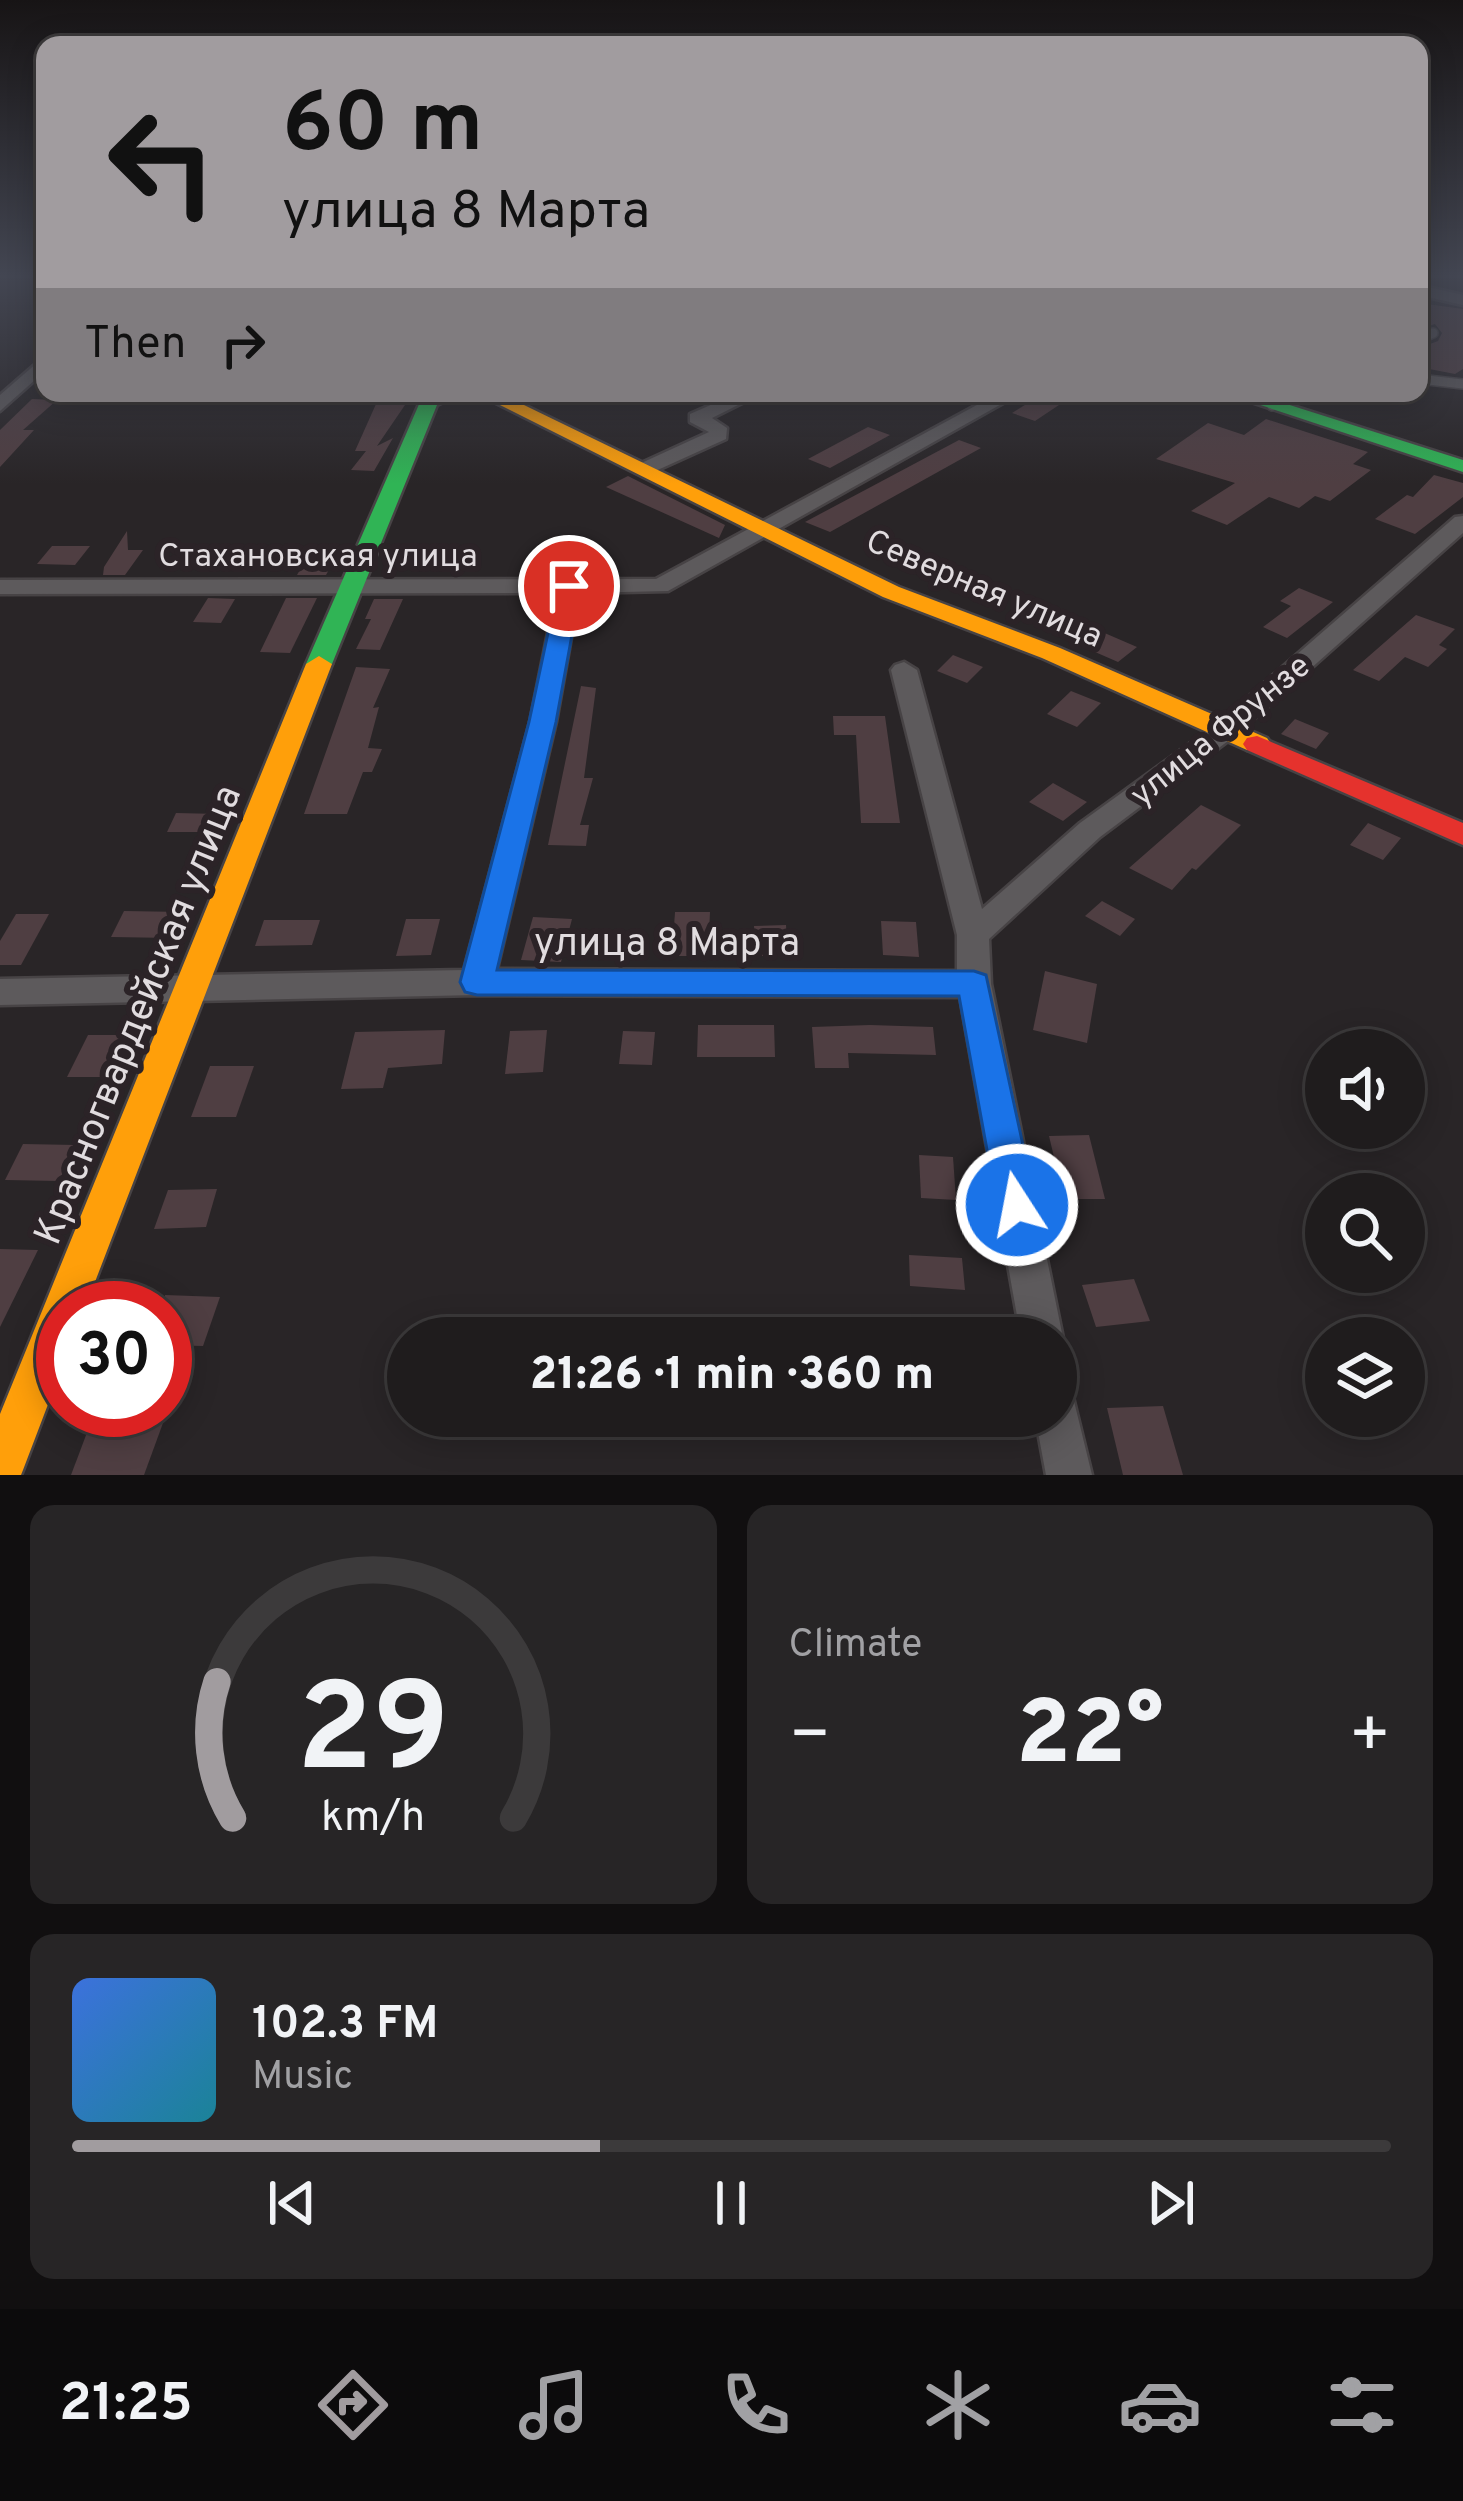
<!DOCTYPE html>
<html lang="en">
<head>
<meta charset="utf-8">
<style>
	:root { --surface:#1f1c1d; --page:#272526; --text:#f1f3f6; --muted:#a1a1a4; --line:#3c3a3b; --accent:#a19c9f }
	body { margin:0; font-family:Overpass,sans-serif; background:var(--page); color:var(--text); height:100vh; display:flex; flex-direction:column; font-size:45px; white-space:nowrap }
	* { box-sizing:border-box; margin:0 }
	p { font-size:39px; color:var(--muted) }
	.icon { flex:none; width:66px; height:66px; fill:none; stroke:currentColor; stroke-width:2; stroke-linecap:round; stroke-linejoin:round }
	.map { position:relative; height:1475px; overflow:hidden }
	.panel { display:flex; flex-direction:column; gap:30px; padding:30px; background:#110f10; flex:1 }
	.panel>* { flex:none }
	.banner { position:absolute; left:36px; top:36px; width:1392px; height:366px; border-radius:24px; box-shadow:0 6px 30px #0003,0 0 0 3px var(--line); background:#a19c9f; color:#111; overflow:hidden }
	.tools { position:absolute; left:1305px; top:1029px; display:grid; gap:24px }
	.tools a { display:grid; place-items:center; width:120px; height:120px; border-radius:50%; background:var(--surface); box-shadow:0 6px 30px #0003,0 0 0 3px var(--line); font-size:60px }
	.speed { position:absolute; left:36px; top:1281px; display:flex; gap:24px; font-size:60px; font-weight:700; text-align:center }
	.speed>* { display:grid; place-content:center; width:156px; height:156px; border-radius:50%; background:var(--surface); box-shadow:0 6px 30px #0003,0 0 0 3px var(--line); line-height:1 }
	.speed .limit { border:18px solid #d22; background:#fff; color:#111 }
	.pin { position:absolute; display:grid; place-items:center; width:102px; height:102px; color:#fff; margin:-51px; border:6px solid #fff; border-radius:50%; box-shadow:0 3px 12px #0007 }
	.me { position:absolute; width:132px; margin:-66px; rotate:349deg; stroke-linejoin:round; filter:drop-shadow(0 0 9px #0008) }
	.turn { display:flex; align-items:center; gap:42px; height:252px; padding:0 48px; font-size:54px }
	.turn .icon { width:156px; height:156px; stroke-width:2.5 }
	.turn b { display:block; font-size:84px; line-height:102px }
	.then { display:flex; align-items:center; height:114px; padding:0 48px; background:#0003; gap:24px; font-size:45px }
	.big { font-size:90px; font-weight:800; line-height:1.1 }
	.panel .tile { flex:1; display:flex; flex-direction:column; justify-content:center; gap:18px; min-width:0; padding:0 42px; border-radius:24px; background:var(--page) }
	.panel .dial { align-items:center; gap:0 }
	.dial svg { height:312px; overflow:visible; fill:none; stroke:var(--line); stroke-width:7; stroke-linecap:round; text-anchor:middle }
	.dial text { fill:var(--text); stroke:none }
	.song { display:flex; align-items:center; gap:36px }
	.cover { width:144px; height:144px; border-radius:18px; background:linear-gradient(135deg,hsl(220 70% 55%),hsl(190 70% 35%)) }
	.played { height:12px; border-radius:6px; background:linear-gradient(90deg,var(--accent) 40%,var(--line) 40%) }
	.keys { display:flex; justify-content:space-around; direction:ltr }
	.heat { display:flex; justify-content:space-between; align-items:center; font-size:66px; direction:ltr }
	.panel .tiles { flex:1; display:grid; gap:30px; grid-template-columns:1fr 1fr }
	.tile:last-child { grid-column:span 2 }
	.trip { position:absolute; left:387px; top:1317px; width:690px; height:120px; border-radius:60px; background:var(--surface); box-shadow:0 6px 30px #0003,0 0 0 3px var(--line); font-weight:800; line-height:120px; text-align:center }
	.menu { display:flex; height:192px; justify-content:space-around; align-items:center; background:#0c0b0c; color:var(--muted) }
	.menu .icon { width:84px; height:84px }
	.menu .active { color:var(--accent) }
	.menu b { font-size:54px; color:var(--text) }
	.map>svg:first-child { display:block }
</style>
</head>
<body>
<div class="map">
<svg width="1463" height="1475" viewBox="0 0 1463 1475">
	<rect width="100%" height="100%" fill="#292527"/>
	<!-- building -->
	<g fill="#4f3e42">
		<path d="M 1419,303 L 1463,309 L 1463,369 L 1455,374 L 1419,367 L 1419,348 L 1438,341 L 1442,333 L 1435,324 L 1419,329 Z"/>
		<path d="M 1044,393 L 1068,399 L 1035,421 L 1012,413 Z"/>
		<path d="M 32,399 L 57,400 L 23,430 L 34,430 L 0,467 L 0,430 Z"/>
		<path d="M 376,404 L 405,405 L 377,446 L 393,438 L 374,471 L 351,470 L 366,451 L 355,451 Z"/>
		<path d="M 1266,419 L 1368,452 L 1353,464 L 1371,470 L 1330,501 L 1315,496 L 1299,508 L 1269,497 L 1227,525 L 1191,511 L 1235,483 L 1156,459 L 1208,423 L 1244,435 Z"/>
		<path d="M 868,427 L 890,435 L 830,468 L 808,459 Z"/>
		<path d="M 959,440 L 981,448 L 830,532 L 805,522 Z"/>
		<path d="M 1434,475 L 1463,483 L 1463,497 L 1415,534 L 1375,519 L 1407,495 L 1413,497 Z"/>
		<path d="M 628,476 L 725,525 L 719,538 L 606,487 Z"/>
		<path d="M 127,531 L 128,550 L 143,550 L 125,575 L 103,575 L 104,567 Z"/>
		<path d="M 52,546 L 90,546 L 75,565 L 37,564 Z"/>
		<path d="M 312,549 L 340,550 L 326,575 L 297,575 Z"/>
		<path d="M 1299,588 L 1333,602 L 1287,638 L 1263,627 L 1291,606 L 1280,601 Z"/>
		<path d="M 208,598 L 235,599 L 221,623 L 193,622 Z"/>
		<path d="M 286,598 L 317,598 L 290,653 L 260,652 Z"/>
		<path d="M 374,599 L 403,599 L 380,650 L 356,649 L 371,619 L 365,619 Z"/>
		<path d="M 1055,609 L 1086,625 L 1137,647 L 1118,662 L 1033,625 Z"/>
		<path d="M 1416,615 L 1455,629 L 1439,645 L 1447,649 L 1428,667 L 1405,657 L 1379,681 L 1353,670 Z"/>
		<path d="M 953,655 L 983,667 L 967,683 L 937,671 Z"/>
		<path d="M 356,667 L 390,669 L 373,708 L 379,707 L 368,748 L 382,749 L 372,772 L 363,772 L 347,814 L 304,814 Z"/>
		<path d="M 581,686 L 596,688 L 584,778 L 593,778 L 580,825 L 589,825 L 586,846 L 548,845 Z"/>
		<path d="M 1071,691 L 1101,703 L 1077,727 L 1047,714 Z"/>
		<path d="M 833,716 L 885,716 L 900,823 L 861,823 L 856,735 L 834,735 Z"/>
		<path d="M 1295,719 L 1329,733 L 1316,749 L 1281,734 Z"/>
		<path d="M 1053,783 L 1087,802 L 1063,821 L 1029,802 Z"/>
		<path d="M 1201,805 L 1241,825 L 1196,870 L 1192,868 L 1172,890 L 1129,868 Z"/>
		<path d="M 176,813 L 219,814 L 211,832 L 167,832 Z"/>
		<path d="M 1368,823 L 1401,838 L 1383,860 L 1350,845 Z"/>
		<path d="M 1102,901 L 1135,919 L 1120,936 L 1085,916 Z"/>
		<path d="M 124,911 L 184,912 L 172,938 L 111,937 Z"/>
		<path d="M 675,912 L 710,912 L 708,956 L 672,956 Z"/>
		<path d="M 16,914 L 49,914 L 21,965 L 0,965 L 0,941 Z"/>
		<path d="M 533,917 L 572,919 L 561,962 L 521,960 Z"/>
		<path d="M 406,919 L 440,919 L 431,955 L 396,956 Z"/>
		<path d="M 264,920 L 320,920 L 312,945 L 255,946 Z"/>
		<path d="M 881,921 L 916,922 L 919,957 L 883,955 Z"/>
		<path d="M 786,925 L 788,956 L 756,956 L 754,926 Z"/>
		<path d="M 1045,971 L 1097,984 L 1087,1043 L 1033,1030 Z"/>
		<path d="M 698,1025 L 774,1025 L 775,1057 L 697,1057 Z"/>
		<path d="M 870,1025 L 933,1027 L 936,1055 L 848,1053 L 849,1068 L 815,1068 L 812,1027 Z"/>
		<path d="M 445,1030 L 442,1064 L 388,1068 L 383,1088 L 341,1089 L 355,1032 Z"/>
		<path d="M 547,1030 L 543,1072 L 505,1074 L 510,1031 Z"/>
		<path d="M 623,1031 L 655,1032 L 652,1065 L 619,1064 Z"/>
		<path d="M 88,1035 L 128,1035 L 109,1077 L 67,1077 Z"/>
		<path d="M 210,1066 L 254,1066 L 236,1117 L 191,1117 Z"/>
		<path d="M 1089,1135 L 1105,1199 L 1064,1199 L 1049,1136 Z"/>
		<path d="M 23,1144 L 76,1145 L 59,1181 L 5,1180 Z"/>
		<path d="M 919,1155 L 953,1157 L 956,1200 L 921,1198 Z"/>
		<path d="M 217,1189 L 206,1227 L 154,1229 L 168,1190 Z"/>
		<path d="M 0,1249 L 38,1250 L 0,1327 Z"/>
		<path d="M 909,1255 L 962,1258 L 965,1290 L 910,1286 Z"/>
		<path d="M 1134,1279 L 1150,1321 L 1096,1327 L 1082,1285 Z"/>
		<path d="M 165,1295 L 220,1297 L 203,1346 L 165,1345 Z"/>
		<path d="M 1163,1406 L 1183,1475 L 1123,1475 L 1107,1408 Z"/>
		<path d="M 91,1422 L 163,1423 L 144,1475 L 71,1475 Z"/>
	</g>
	<g fill="none" stroke-linecap="round" stroke-linejoin="round">
		<!-- lane casing -->
		<g stroke="#474345" stroke-width="12">
			<g id="lane">
				<path d="M 1419,339 L 1433,333"/>
				<path d="M 1419,379 L 1463,384"/>
				<path d="M 1272,406 L 1295,393"/>
			</g>
		</g>
		<!-- street casing -->
		<g stroke="#474345" stroke-width="5">
			<g id="street">
				<path d="M 1419,285 L 1463,295 L 1463,305 L 1419,295 Z"/>
				<path d="M 45,356 L 45,371 L 0,411 L 0,395 Z"/>
				<path d="M 738,393 L 762,393 L 712,418 L 727,428 L 726,439 L 651,473 L 637,473 L 637,465 L 709,432 L 690,422 L 690,414 Z"/>
				<path d="M 999,393 L 1021,393 L 668,591 L 579,593 L 556,722 L 497,969 L 957,971 L 957,935 L 891,670 L 895,665 L 904,662 L 917,670 L 982,909 L 1080,823 L 1218,723 L 1455,517 L 1463,516 L 1463,533 L 1236,735 L 1100,837 L 989,939 L 991,984 L 1063,1338 L 1057,1353 L 1056,1338 L 1021,1338 L 960,997 L 477,995 L 0,1005 L 0,979 L 464,970 L 530,722 L 556,593 L 0,594 L 0,580 L 656,579 Z"/>
				<path d="M 1056,1387 L 1072,1393 L 1092,1475 L 1046,1475 L 1035,1416 L 1056,1416 Z"/>
			</g>
		</g>
		<!-- fast casing -->
		<g stroke="#474345" stroke-width="5">
			<g id="fast">
				<path d="M 436,393 L 461,393 L 437,405 L 332,664 L 319,672 L 310,669 L 306,664 L 420,402 Z"/>
				<path d="M 1224,393 L 1252,393 L 1463,460 L 1463,472 Z"/>
			</g>
		</g>
		<!-- slow casing -->
		<g stroke="#474345" stroke-width="5">
			<g id="slow">
				<path d="M 476,393 L 499,393 L 899,587 L 1060,648 L 1267,738 L 1271,744 L 1267,750 L 1247,750 L 1042,658 L 883,597 Z"/>
				<path d="M 319,656 L 332,664 L 85,1308 L 63,1308 L 63,1365 L 23,1470 L 21,1475 L 0,1475 L 0,1414 L 306,664 Z"/>
			</g>
		</g>
		<!-- jam casing -->
		<g stroke="#474345" stroke-width="5">
			<path id="jam" d="M 1257,736 L 1463,823 L 1463,845 L 1247,750 L 1243,744 L 1247,738 Z"/>
		</g>
		<!-- lane -->
		<use href="#lane" stroke="#5d5a5c" stroke-width="9"/>
		<!-- street -->
		<use href="#street" fill="#5d5a5c" fill-rule="evenodd"/>
		<!-- fast -->
		<use href="#fast" fill="#30b455" fill-rule="evenodd"/>
		<!-- slow -->
		<use href="#slow" fill="#ff9f0a" fill-rule="evenodd"/>
		<!-- jam -->
		<use href="#jam" fill="#e5322d" fill-rule="evenodd"/>
	</g>
	<!-- sky -->
	<linearGradient id="sky" x2="0" y2="1"><stop stop-color="#171415"/><stop offset="0.57" stop-color="#434652"/><stop offset="1" stop-color="#434652" stop-opacity="0"/></linearGradient>
	<rect width="1463" height="484" fill="url(#sky)"/>
	<!-- route -->
	<path fill="#1a73e8" stroke="#114b97" stroke-width="3" d="M 569,579 L 581,586 L 556,722 L 497,970 L 974,971 L 986,975 L 1036,1205 L 1031,1218 L 1017,1223 L 1003,1218 L 997,1205 L 959,996 L 477,995 L 465,992 L 460,982 L 529,722 L 558,586 Z"/>
	<g text-anchor="middle" stroke-width="12" stroke-linejoin="round" paint-order="stroke">
		<!-- street labels -->
		<g font-size="33" fill="#e1dcdf" stroke="#2b2327">
			<text x="318" y="566">Стахановская улица</text>
			<text transform="translate(985 587) rotate(23)" y="12">Северная улица</text>
			<text transform="translate(1219 729) rotate(-39)" y="12">улица Фрунзе</text>
		</g>
		<!-- near-street labels -->
		<g font-size="39" fill="#e1dcdf" stroke="#2b2327">
			<text x="667" y="955">улица 8 Марта</text>
			<text transform="translate(136 1014) rotate(-68)" y="14">Красногвардейская улица</text>
		</g>
	</g>
</svg>
<div class="tools">
<a><svg class="icon" aria-label="sound" viewBox="0 0 24 24"><path d="M4 9h4l5-4v14l-5-4H4zM17 9q2 3 0 6"/></svg></a>
<a><svg class="icon" aria-label="search" viewBox="0 0 24 24"><circle cx="10" cy="10" r="6"/><path d="M15 15l6 6"/></svg></a>
<a><svg class="icon" aria-label="layers" viewBox="0 0 24 24"><path d="M12 4l9 5-9 5-9-5zM3 14l9 5 9-5"/></svg></a>
</div>
<div class="speed"><div class="limit">30</div></div>
<div class="pin" style="left:569px;top:586px;background:#d93025"><svg class="icon" aria-label="arrive" viewBox="0 0 24 24"><path d="M6 21V4h12l-3 4 3 4H6"/></svg></div>
<svg class="me" style="left:1017px;top:1205px" viewBox="-20 -20 40 40"><circle r="17" fill="#1a73e8" stroke="#fff" stroke-width="3"/><path d="M0-11L8 9 0 5-8 9z" fill="#fff"/></svg>
<div class="trip">21:26 · 1 min · 360 m</div>
<div class="banner">
<div class="turn"><svg class="icon" aria-label="left" viewBox="0 0 24 24"><path d="M17 20v-9H6M10 6l-5 5 5 5"/></svg><div><b>60 m</b>улица 8 Марта</div></div>
<div class="then">Then<svg class="icon" aria-label="right" viewBox="0 0 24 24"><path d="M7 20v-9h11M14 6l5 5-5 5"/></svg></div>
</div>
</div>
<section class="panel">
<div class="tiles">
<div class="tile dial"><svg viewBox="0 0 100 80">
<path d="M14 69A42 42 0 1 1 86 69"/>
<path d="M14 69A42 42 0 0 1 10 34" stroke="#a19c9f"/>
<text x="50" y="56" font-size="32" font-weight="700">29</text>
<text x="50" y="72" font-size="11">km/h</text>
</svg></div>
<div class="tile"><p>Climate</p>
<div class="heat"><a>−</a><b class="big">22°</b><a>+</a></div>
</div>
<div class="tile">
<div class="song"><i class="cover"></i><div><b>102.3 FM</b><p>Music</p></div></div>
<div class="played"></div>
<div class="keys"><svg class="icon" aria-label="previous" viewBox="0 0 24 24"><path d="M18 5L8 12l10 7zM5 5v14"/></svg><svg class="icon" aria-label="pause" viewBox="0 0 24 24"><path d="M8 5v14M16 5v14"/></svg><svg class="icon" aria-label="next" viewBox="0 0 24 24"><path d="M6 5l10 7-10 7zM19 5v14"/></svg></div>
</div>
</div>
</section>
<nav class="menu">
<b>21:25</b>
<svg class="icon active" aria-label="directions" viewBox="0 0 24 24"><path d="M12 3l9 9-9 9-9-9zM9 14v-3h6M13 9l2 2-2 2"/></svg>
<svg class="icon" aria-label="music" viewBox="0 0 24 24"><path d="M9 18V5l10-2v13"/><circle cx="6" cy="18" r="3"/><circle cx="16" cy="16" r="3"/></svg>
<svg class="icon" aria-label="phone" viewBox="0 0 24 24"><path d="M5 4h4l2 5-3 2q2 4 5 5l2-3 5 2v4C11 20 4 13 5 4z"/></svg>
<svg class="icon" aria-label="climate" viewBox="0 0 24 24"><path d="M12 3v18M4 7l16 10M4 17L20 7"/></svg>
<svg class="icon" aria-label="car" viewBox="0 0 24 24"><path d="M5 17H2v-5l4-1 3-4h7l3 4 3 1v5h-3M9 17h6M6 11h13"/><circle cx="7" cy="17" r="2"/><circle cx="17" cy="17" r="2"/></svg>
<svg class="icon" aria-label="filters" viewBox="0 0 24 24"><path d="M4 7h16M4 17h16"/><circle cx="9" cy="7" r="2"/><circle cx="15" cy="17" r="2"/></svg>
</nav>
</body>
</html>
